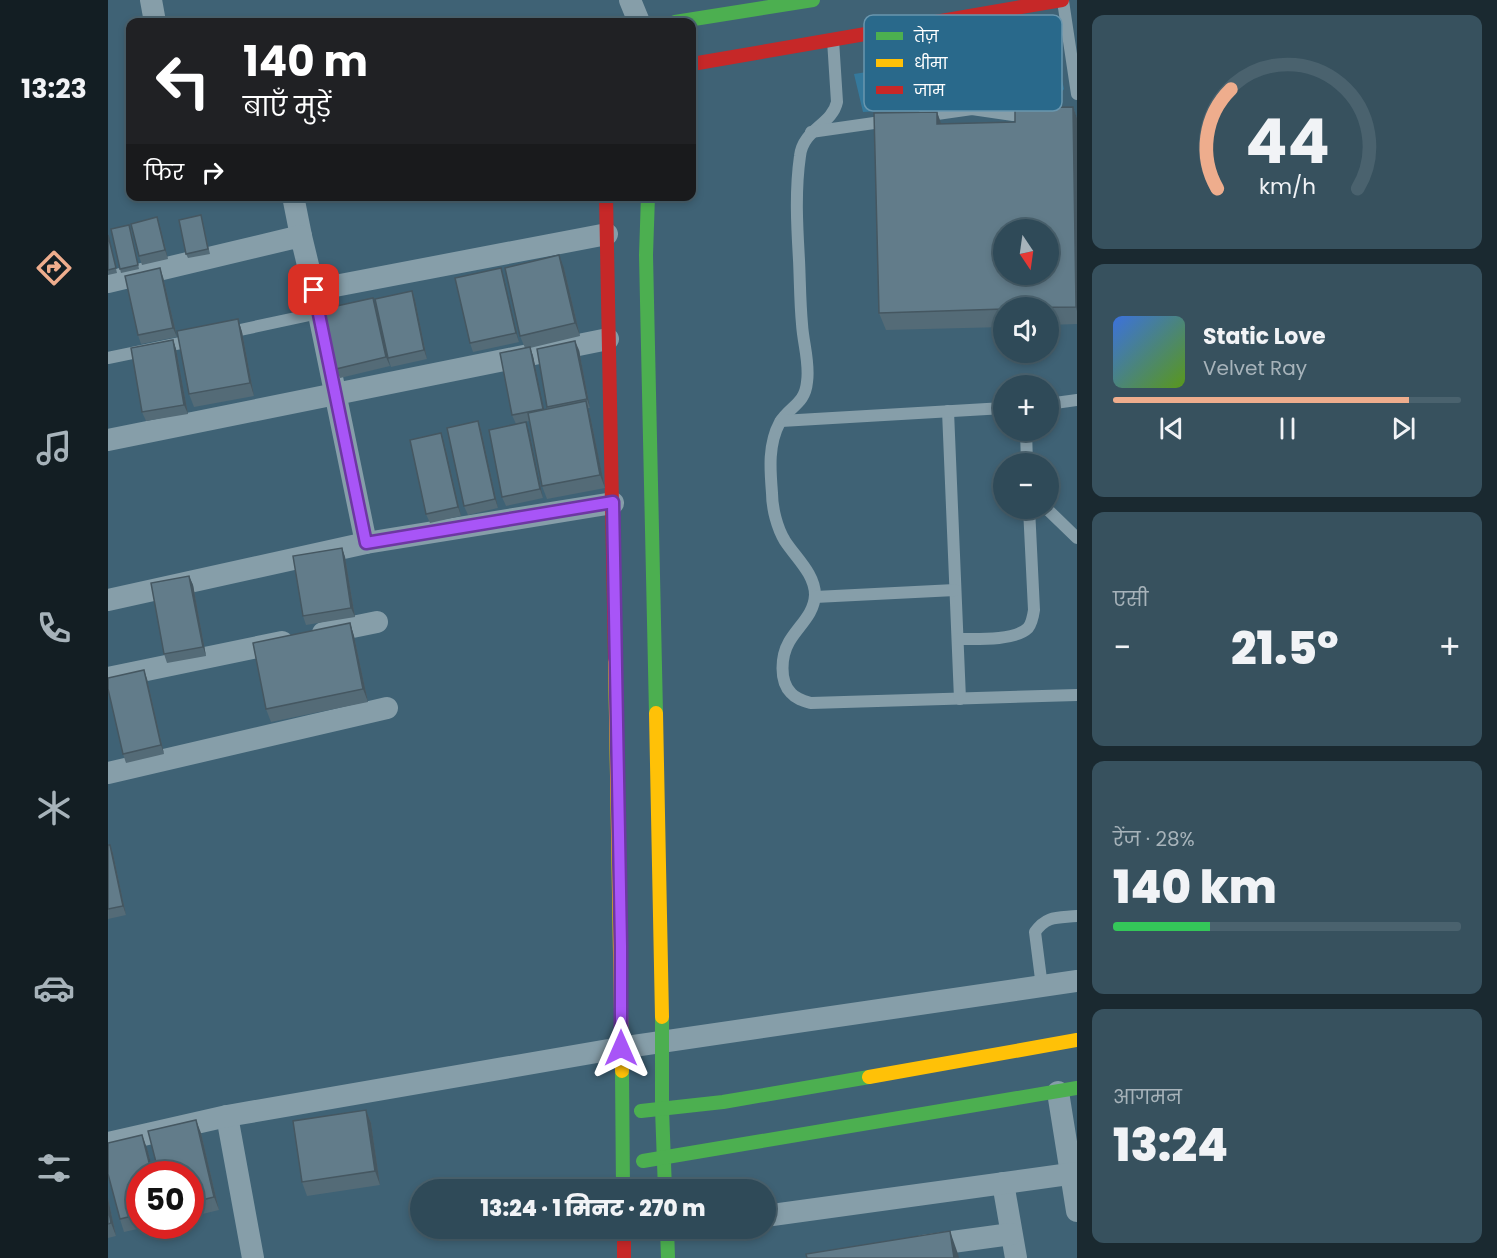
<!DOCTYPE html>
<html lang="hi">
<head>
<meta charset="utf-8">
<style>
	:root { --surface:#2f4a58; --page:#37515e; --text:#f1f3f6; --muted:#a7b3ba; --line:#4a626e; --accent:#eead8d }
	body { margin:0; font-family:Poppins,"Noto Sans Devanagari",sans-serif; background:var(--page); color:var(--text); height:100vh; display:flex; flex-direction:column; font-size:22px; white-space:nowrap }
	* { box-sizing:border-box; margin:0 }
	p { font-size:20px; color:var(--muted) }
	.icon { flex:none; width:33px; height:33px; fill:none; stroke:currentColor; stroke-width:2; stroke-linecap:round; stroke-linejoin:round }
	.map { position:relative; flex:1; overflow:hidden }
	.details { display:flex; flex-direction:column; gap:15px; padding:15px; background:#1a2930; width:420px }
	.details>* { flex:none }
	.hud { position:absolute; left:18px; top:18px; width:570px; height:183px; border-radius:12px; box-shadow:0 3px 9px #0003,0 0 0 2px var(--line); background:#202124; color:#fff; overflow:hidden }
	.needle { width:39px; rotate:167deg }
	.buttons { position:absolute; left:885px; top:219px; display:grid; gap:12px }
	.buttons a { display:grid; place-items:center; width:66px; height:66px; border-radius:50%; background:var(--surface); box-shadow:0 3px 9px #0003,0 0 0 2px var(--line); font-size:30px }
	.speed { position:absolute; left:18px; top:1161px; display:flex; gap:12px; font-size:30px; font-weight:700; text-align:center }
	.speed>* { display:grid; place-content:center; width:78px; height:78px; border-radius:50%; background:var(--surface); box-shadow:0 3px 9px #0003,0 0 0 2px var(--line); line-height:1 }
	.speed .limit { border:9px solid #d22; background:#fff; color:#111 }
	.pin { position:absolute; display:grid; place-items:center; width:51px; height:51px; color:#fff; margin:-26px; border-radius:12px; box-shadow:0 3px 9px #0006 }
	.me { position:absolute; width:66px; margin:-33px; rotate:0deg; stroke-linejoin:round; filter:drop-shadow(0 0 4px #0008) }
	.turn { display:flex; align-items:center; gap:21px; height:126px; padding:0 18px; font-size:27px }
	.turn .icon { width:78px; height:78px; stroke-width:2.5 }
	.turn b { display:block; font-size:42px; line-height:51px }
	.then { display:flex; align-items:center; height:57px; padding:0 18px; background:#0003; gap:12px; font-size:22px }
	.big { font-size:45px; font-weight:800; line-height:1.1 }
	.details .card { flex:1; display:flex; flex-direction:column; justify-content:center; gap:9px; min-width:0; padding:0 21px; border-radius:12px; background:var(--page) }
	.details .dial { align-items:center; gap:0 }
	.dial svg { height:156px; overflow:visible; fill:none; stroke:var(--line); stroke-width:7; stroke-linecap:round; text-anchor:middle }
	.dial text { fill:var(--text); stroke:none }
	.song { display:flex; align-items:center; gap:18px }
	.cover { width:72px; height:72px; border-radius:9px; background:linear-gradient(135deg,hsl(220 70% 55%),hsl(90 70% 35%)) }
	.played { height:6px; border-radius:3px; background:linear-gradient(90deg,var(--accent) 85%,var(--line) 85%) }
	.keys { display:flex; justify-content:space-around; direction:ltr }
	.heat { display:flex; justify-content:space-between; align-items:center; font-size:33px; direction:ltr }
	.charge { height:9px; border-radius:4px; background:linear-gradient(90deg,#34c759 28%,var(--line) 0) }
	.trip { position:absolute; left:302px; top:1179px; width:366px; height:60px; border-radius:30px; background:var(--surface); box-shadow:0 3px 9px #0003,0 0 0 2px var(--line); font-weight:800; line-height:60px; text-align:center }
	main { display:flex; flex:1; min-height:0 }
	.menu { display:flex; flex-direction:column; width:108px; justify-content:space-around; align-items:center; background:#131e23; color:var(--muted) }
	.menu .icon { width:42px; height:42px }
	.menu .selected { color:var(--accent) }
	.menu b { font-size:27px; color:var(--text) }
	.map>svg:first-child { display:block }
</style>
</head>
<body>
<main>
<nav class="menu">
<b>13:23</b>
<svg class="icon selected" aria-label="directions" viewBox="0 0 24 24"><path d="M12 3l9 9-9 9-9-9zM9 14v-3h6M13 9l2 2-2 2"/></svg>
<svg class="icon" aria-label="music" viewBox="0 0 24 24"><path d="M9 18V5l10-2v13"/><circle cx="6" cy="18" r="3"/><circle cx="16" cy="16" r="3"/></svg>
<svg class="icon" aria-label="phone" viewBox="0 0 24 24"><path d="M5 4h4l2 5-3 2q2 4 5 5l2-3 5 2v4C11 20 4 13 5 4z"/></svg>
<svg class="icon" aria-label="climate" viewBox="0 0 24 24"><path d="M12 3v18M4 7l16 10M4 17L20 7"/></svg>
<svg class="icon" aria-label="car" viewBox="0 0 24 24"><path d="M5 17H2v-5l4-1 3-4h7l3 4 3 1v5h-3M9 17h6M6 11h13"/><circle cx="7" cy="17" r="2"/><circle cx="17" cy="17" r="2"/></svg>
<svg class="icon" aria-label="filters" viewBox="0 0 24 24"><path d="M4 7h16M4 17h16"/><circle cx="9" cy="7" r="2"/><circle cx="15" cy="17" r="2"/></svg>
</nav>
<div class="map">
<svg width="969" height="1258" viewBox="0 0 969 1258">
	<rect width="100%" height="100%" fill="#3f6275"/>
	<!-- green -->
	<path fill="#35799c" d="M 946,43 L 956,89 L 946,102 L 906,104 L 865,98 L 824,101 L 788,110 L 755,112 L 746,74 Z"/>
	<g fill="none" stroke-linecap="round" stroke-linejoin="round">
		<!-- lane -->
		<g stroke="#869ea9" stroke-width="12">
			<path d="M 955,1 L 969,94"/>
			<path d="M 725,40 L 729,102 C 724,125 695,129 692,156 C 687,191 689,226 691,260 C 692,281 692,303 694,324 C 695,343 702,363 699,382 C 697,404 682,406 672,422 C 660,444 662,469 664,493 C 664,508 669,528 677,541 C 688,558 707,574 707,595 C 706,615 690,626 681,642 C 673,656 671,681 683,693 C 688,699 696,701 703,703 L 969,695"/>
			<path d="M 815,116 L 864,109 L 905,115 L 923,114"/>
			<path d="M 703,132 L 780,121"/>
			<path d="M 118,333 L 211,313"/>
			<path d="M 0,358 L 87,340"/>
			<path d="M 940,404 L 969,400"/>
			<path d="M 840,411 L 852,699"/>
			<path d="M 673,421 L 896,408"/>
			<path d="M 918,430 L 919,464"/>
			<path d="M 938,508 L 969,538"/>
			<path d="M 707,597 L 847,590"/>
			<path d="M 850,639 C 867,639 907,641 920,628 C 924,623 925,617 926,610 L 921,508"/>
			<path d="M 934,987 L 927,932 C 939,915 950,918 969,916"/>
		</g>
		<!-- street -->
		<g stroke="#869ea9" stroke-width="22">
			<path d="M 43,0 L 47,22"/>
			<path d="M 522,0 L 531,22"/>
			<path d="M 185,196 L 193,236"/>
			<path d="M 0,282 L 193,236 L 206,290 L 499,234"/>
			<path d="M 206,290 L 258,543"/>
			<path d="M 0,440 L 500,339"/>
			<path d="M 0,600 L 258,543 L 505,503"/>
			<path d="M 215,633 L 269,622"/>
			<path d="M 0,678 L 174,642"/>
			<path d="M 0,773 L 279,708"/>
			<path d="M 950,1092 L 969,1211"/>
			<path d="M 119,1116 L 145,1258"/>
			<path d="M 0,1143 L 119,1116 L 512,1048 L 969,981"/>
			<path d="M 895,1183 L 908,1258"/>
			<path d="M 657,1216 L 969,1173"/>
			<path d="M 815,1246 L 903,1234"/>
		</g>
		<!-- fast -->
		<g stroke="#4caf50" stroke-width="14">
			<path d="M 567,22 L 705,0"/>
			<path d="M 540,196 L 538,255 L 548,713"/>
			<path d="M 554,1017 L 554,1109 L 557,1190"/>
			<path d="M 514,1071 L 515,1190"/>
			<path d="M 533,1111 L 615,1102 L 761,1077"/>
			<path d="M 535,1161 L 969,1088"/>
			<path d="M 559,1228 L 560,1258"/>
		</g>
		<!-- slow -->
		<g stroke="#ffc107" stroke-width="14">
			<path d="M 507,658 L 514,1071"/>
			<path d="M 548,713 L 554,1017"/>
			<path d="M 761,1077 L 969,1040"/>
		</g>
		<!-- jam -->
		<g stroke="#c62828" stroke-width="14">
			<path d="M 584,64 L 954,0"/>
			<path d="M 498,196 L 507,658"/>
			<path d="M 516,1228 L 516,1258"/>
		</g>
	</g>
	<!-- wall -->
	<g fill="#546b77">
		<path d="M 965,107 L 969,118 L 969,324 L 940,325 L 940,308 L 896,308 L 896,327 L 778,330 L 771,313 L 829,112 L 833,124 L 907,122 Z"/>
		<path d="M 93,215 L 102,254 L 80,258 L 78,254 Z"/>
		<path d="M 52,226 L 60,259 L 34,265 L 31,256 Z"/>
		<path d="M 23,229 L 31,269 L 13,273 L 12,269 Z"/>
		<path d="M 0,234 L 9,273 L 0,275 Z"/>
		<path d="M 393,268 L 396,277 L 411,342 L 365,352 L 362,343 Z"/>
		<path d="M 456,268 L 472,336 L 422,348 L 425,356 L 436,409 L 439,409 L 439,407 L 471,350 L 482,408 L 480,408 L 482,415 L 497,488 L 439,499 L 434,486 L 421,421 L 408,424 L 404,415 L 417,348 L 412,336 Z"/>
		<path d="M 55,277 L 69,337 L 33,344 L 30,335 Z"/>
		<path d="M 304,291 L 307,300 L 319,359 L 283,367 L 280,358 Z"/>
		<path d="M 268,307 L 282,366 L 232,378 L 228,369 Z"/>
		<path d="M 130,319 L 134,332 L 146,396 L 86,407 L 81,394 Z"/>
		<path d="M 65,340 L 68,349 L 80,414 L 38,421 L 34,412 Z"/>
		<path d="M 370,421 L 373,430 L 390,508 L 360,515 L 356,506 Z"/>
		<path d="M 421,431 L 435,498 L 398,506 L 394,497 Z"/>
		<path d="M 336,442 L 353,516 L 322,523 L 318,514 Z"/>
		<path d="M 234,548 L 237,557 L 247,617 L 198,625 L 195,616 Z"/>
		<path d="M 81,576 L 85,585 L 98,656 L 59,663 L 56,654 Z"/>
		<path d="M 242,623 L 246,636 L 260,702 L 163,722 L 158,709 Z"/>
		<path d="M 39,679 L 56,754 L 18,763 L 15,754 Z"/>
		<path d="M 0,845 L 2,845 L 5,854 L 18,915 L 0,919 Z"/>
		<path d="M 258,1110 L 263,1123 L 272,1185 L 199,1196 L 194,1182 Z"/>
		<path d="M 93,1133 L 111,1210 L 82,1217 L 82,1174 Z"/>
		<path d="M 39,1148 L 46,1174 L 32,1174 L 32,1226 L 43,1226 L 16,1232 L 12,1219 Z"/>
		<path d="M 0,1198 L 8,1236 L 0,1238 Z"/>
	</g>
	<!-- shaded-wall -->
	<g fill="#455761">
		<path d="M 965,107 L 969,118 L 969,311 L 968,307 Z"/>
		<path d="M 829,112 L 835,129 L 829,124 Z"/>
		<path d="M 49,217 L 52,226 L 60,259 L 57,250 Z"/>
		<path d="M 451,255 L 456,268 L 472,336 L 467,323 Z"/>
		<path d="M 52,268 L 55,277 L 69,337 L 65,328 Z"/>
		<path d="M 393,268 L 396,277 L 411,342 L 408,333 Z"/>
		<path d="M 304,291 L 307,300 L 319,359 L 316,350 Z"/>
		<path d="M 265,298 L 268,307 L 282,366 L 278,357 Z"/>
		<path d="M 130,319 L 134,332 L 146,396 L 142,383 Z"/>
		<path d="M 65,340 L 68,349 L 80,414 L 76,405 Z"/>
		<path d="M 467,341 L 471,350 L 482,408 L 479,399 Z"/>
		<path d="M 422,347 L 425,356 L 438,418 L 435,409 Z"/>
		<path d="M 478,401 L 482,415 L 497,488 L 492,475 Z"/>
		<path d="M 370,421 L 373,430 L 390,508 L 387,499 Z"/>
		<path d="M 418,422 L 421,431 L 435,498 L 432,489 Z"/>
		<path d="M 333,433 L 336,442 L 353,516 L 350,507 Z"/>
		<path d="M 234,548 L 237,557 L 247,617 L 243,608 Z"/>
		<path d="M 81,576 L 85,585 L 98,656 L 95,647 Z"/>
		<path d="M 242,623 L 246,636 L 260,702 L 255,689 Z"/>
		<path d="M 36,670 L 39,679 L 56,754 L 53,745 Z"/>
		<path d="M 2,845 L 5,854 L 18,915 L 15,906 Z"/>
		<path d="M 258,1110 L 263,1123 L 272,1185 L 267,1171 Z"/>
		<path d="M 88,1120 L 93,1133 L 111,1210 L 106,1197 Z"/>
		<path d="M 34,1135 L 39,1148 L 46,1174 L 44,1174 Z"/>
		<path d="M 0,1198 L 8,1236 L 3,1223 L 0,1207 Z"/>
		<path d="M 842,1231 L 850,1254 L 851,1258 L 846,1258 Z"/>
	</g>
	<!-- building -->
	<g fill="#627c8a" stroke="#455761" stroke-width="1.5" fill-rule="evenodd">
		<path d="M 965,107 L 968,307 L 896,308 L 896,309 L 771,313 L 766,113 L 829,112 L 829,124 L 907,122 L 907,108 ZM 896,230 L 940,230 L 940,274 L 896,274 Z"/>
		<path d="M 93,215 L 100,249 L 78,254 L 71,220 Z"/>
		<path d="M 49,217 L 57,250 L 31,256 L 23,224 Z"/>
		<path d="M 21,225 L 30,265 L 12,269 L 3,229 Z"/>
		<path d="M 0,235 L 8,268 L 0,270 Z"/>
		<path d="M 451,255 L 467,323 L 412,336 L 397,268 Z"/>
		<path d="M 52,268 L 65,328 L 30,335 L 17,276 Z"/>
		<path d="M 393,268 L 408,333 L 362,343 L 347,278 Z"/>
		<path d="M 304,291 L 316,350 L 280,358 L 267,299 Z"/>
		<path d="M 265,298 L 278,357 L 228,369 L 215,309 Z"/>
		<path d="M 130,319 L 142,383 L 81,394 L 69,331 Z"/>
		<path d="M 65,340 L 76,405 L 34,412 L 23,348 Z"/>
		<path d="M 467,341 L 479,399 L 439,407 L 429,349 Z"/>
		<path d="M 422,347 L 435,409 L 404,415 L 392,353 Z"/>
		<path d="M 478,401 L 492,475 L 434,486 L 420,413 Z"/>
		<path d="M 370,421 L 387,499 L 356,506 L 339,428 Z"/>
		<path d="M 418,422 L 432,489 L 394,497 L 381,430 Z"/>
		<path d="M 333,433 L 350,507 L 318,514 L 302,440 Z"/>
		<path d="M 234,548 L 243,608 L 195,616 L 185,556 Z"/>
		<path d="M 81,576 L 95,647 L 56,654 L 43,583 Z"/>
		<path d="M 242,623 L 255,689 L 158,709 L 145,643 Z"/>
		<path d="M 36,670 L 53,745 L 15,754 L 0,689 L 0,678 Z"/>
		<path d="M 0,845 L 2,845 L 15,906 L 0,909 Z"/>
		<path d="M 258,1110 L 267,1171 L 194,1182 L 185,1121 Z"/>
		<path d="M 88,1120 L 106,1197 L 82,1203 L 82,1174 L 51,1174 L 40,1131 Z"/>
		<path d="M 34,1135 L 44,1174 L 32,1174 L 32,1214 L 12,1219 L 0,1174 L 0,1143 Z"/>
		<path d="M 0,1207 L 3,1223 L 0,1224 Z"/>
		<path d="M 842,1231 L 846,1258 L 699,1258 L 698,1254 Z"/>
	</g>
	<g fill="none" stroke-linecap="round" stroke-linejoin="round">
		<!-- route casing -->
		<g stroke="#6d37a1" stroke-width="15">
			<path id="route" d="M 206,290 L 258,543 L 505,502 L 513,946 L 513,1048"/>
		</g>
		<!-- route -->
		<use href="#route" stroke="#a855f7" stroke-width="10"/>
	</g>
	<!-- legend -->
	<rect x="756" y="15" width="198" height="96" rx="9" fill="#29698b" stroke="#6996ae" stroke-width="1.5"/>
	<rect x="768" y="32" width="27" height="8" fill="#4caf50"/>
	<rect x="768" y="59" width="27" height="8" fill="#ffc107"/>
	<rect x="768" y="86" width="27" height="8" fill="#c62828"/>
	<g font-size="16" fill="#fff">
		<text x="806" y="42">तेज़</text>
		<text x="806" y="69">धीमा</text>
		<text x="806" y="96">जाम</text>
	</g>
</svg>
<div class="buttons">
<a><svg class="needle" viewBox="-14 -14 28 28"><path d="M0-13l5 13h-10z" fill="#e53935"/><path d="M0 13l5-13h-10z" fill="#a7b3ba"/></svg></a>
<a><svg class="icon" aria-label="sound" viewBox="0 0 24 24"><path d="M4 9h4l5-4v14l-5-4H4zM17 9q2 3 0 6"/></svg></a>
<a>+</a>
<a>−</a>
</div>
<div class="speed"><div class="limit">50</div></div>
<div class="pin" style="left:206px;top:290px;background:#d93025"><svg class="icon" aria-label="arrive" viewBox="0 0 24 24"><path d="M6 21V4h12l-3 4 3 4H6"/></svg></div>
<svg class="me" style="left:513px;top:1048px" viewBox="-20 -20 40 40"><path d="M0-17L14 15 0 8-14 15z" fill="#a855f7" stroke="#fff" stroke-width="4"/></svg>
<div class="trip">13:24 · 1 मिनट · 270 m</div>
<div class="hud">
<div class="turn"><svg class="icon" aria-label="left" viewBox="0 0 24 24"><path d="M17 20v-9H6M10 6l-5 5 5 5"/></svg><div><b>140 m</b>बाएँ मुड़ें</div></div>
<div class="then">फिर<svg class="icon" aria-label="right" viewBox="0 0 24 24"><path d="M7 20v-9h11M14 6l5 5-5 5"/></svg></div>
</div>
</div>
<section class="details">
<div class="card dial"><svg viewBox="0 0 100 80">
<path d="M14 69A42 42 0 1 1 86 69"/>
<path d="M14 69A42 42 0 0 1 21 18" stroke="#eead8d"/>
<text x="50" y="56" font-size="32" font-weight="700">44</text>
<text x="50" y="72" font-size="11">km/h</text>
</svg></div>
<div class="card">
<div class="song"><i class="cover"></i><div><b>Static Love</b><p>Velvet Ray</p></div></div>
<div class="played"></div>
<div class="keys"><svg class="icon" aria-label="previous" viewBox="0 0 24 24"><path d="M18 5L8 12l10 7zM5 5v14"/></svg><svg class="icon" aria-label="pause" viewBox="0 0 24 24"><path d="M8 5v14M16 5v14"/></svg><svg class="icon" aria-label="next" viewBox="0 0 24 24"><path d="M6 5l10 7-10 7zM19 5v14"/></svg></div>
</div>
<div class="card"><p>एसी</p>
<div class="heat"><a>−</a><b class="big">21.5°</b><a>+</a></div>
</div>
<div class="card"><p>रेंज · 28%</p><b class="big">140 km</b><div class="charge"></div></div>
<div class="card"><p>आगमन</p><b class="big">13:24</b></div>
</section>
</main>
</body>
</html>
